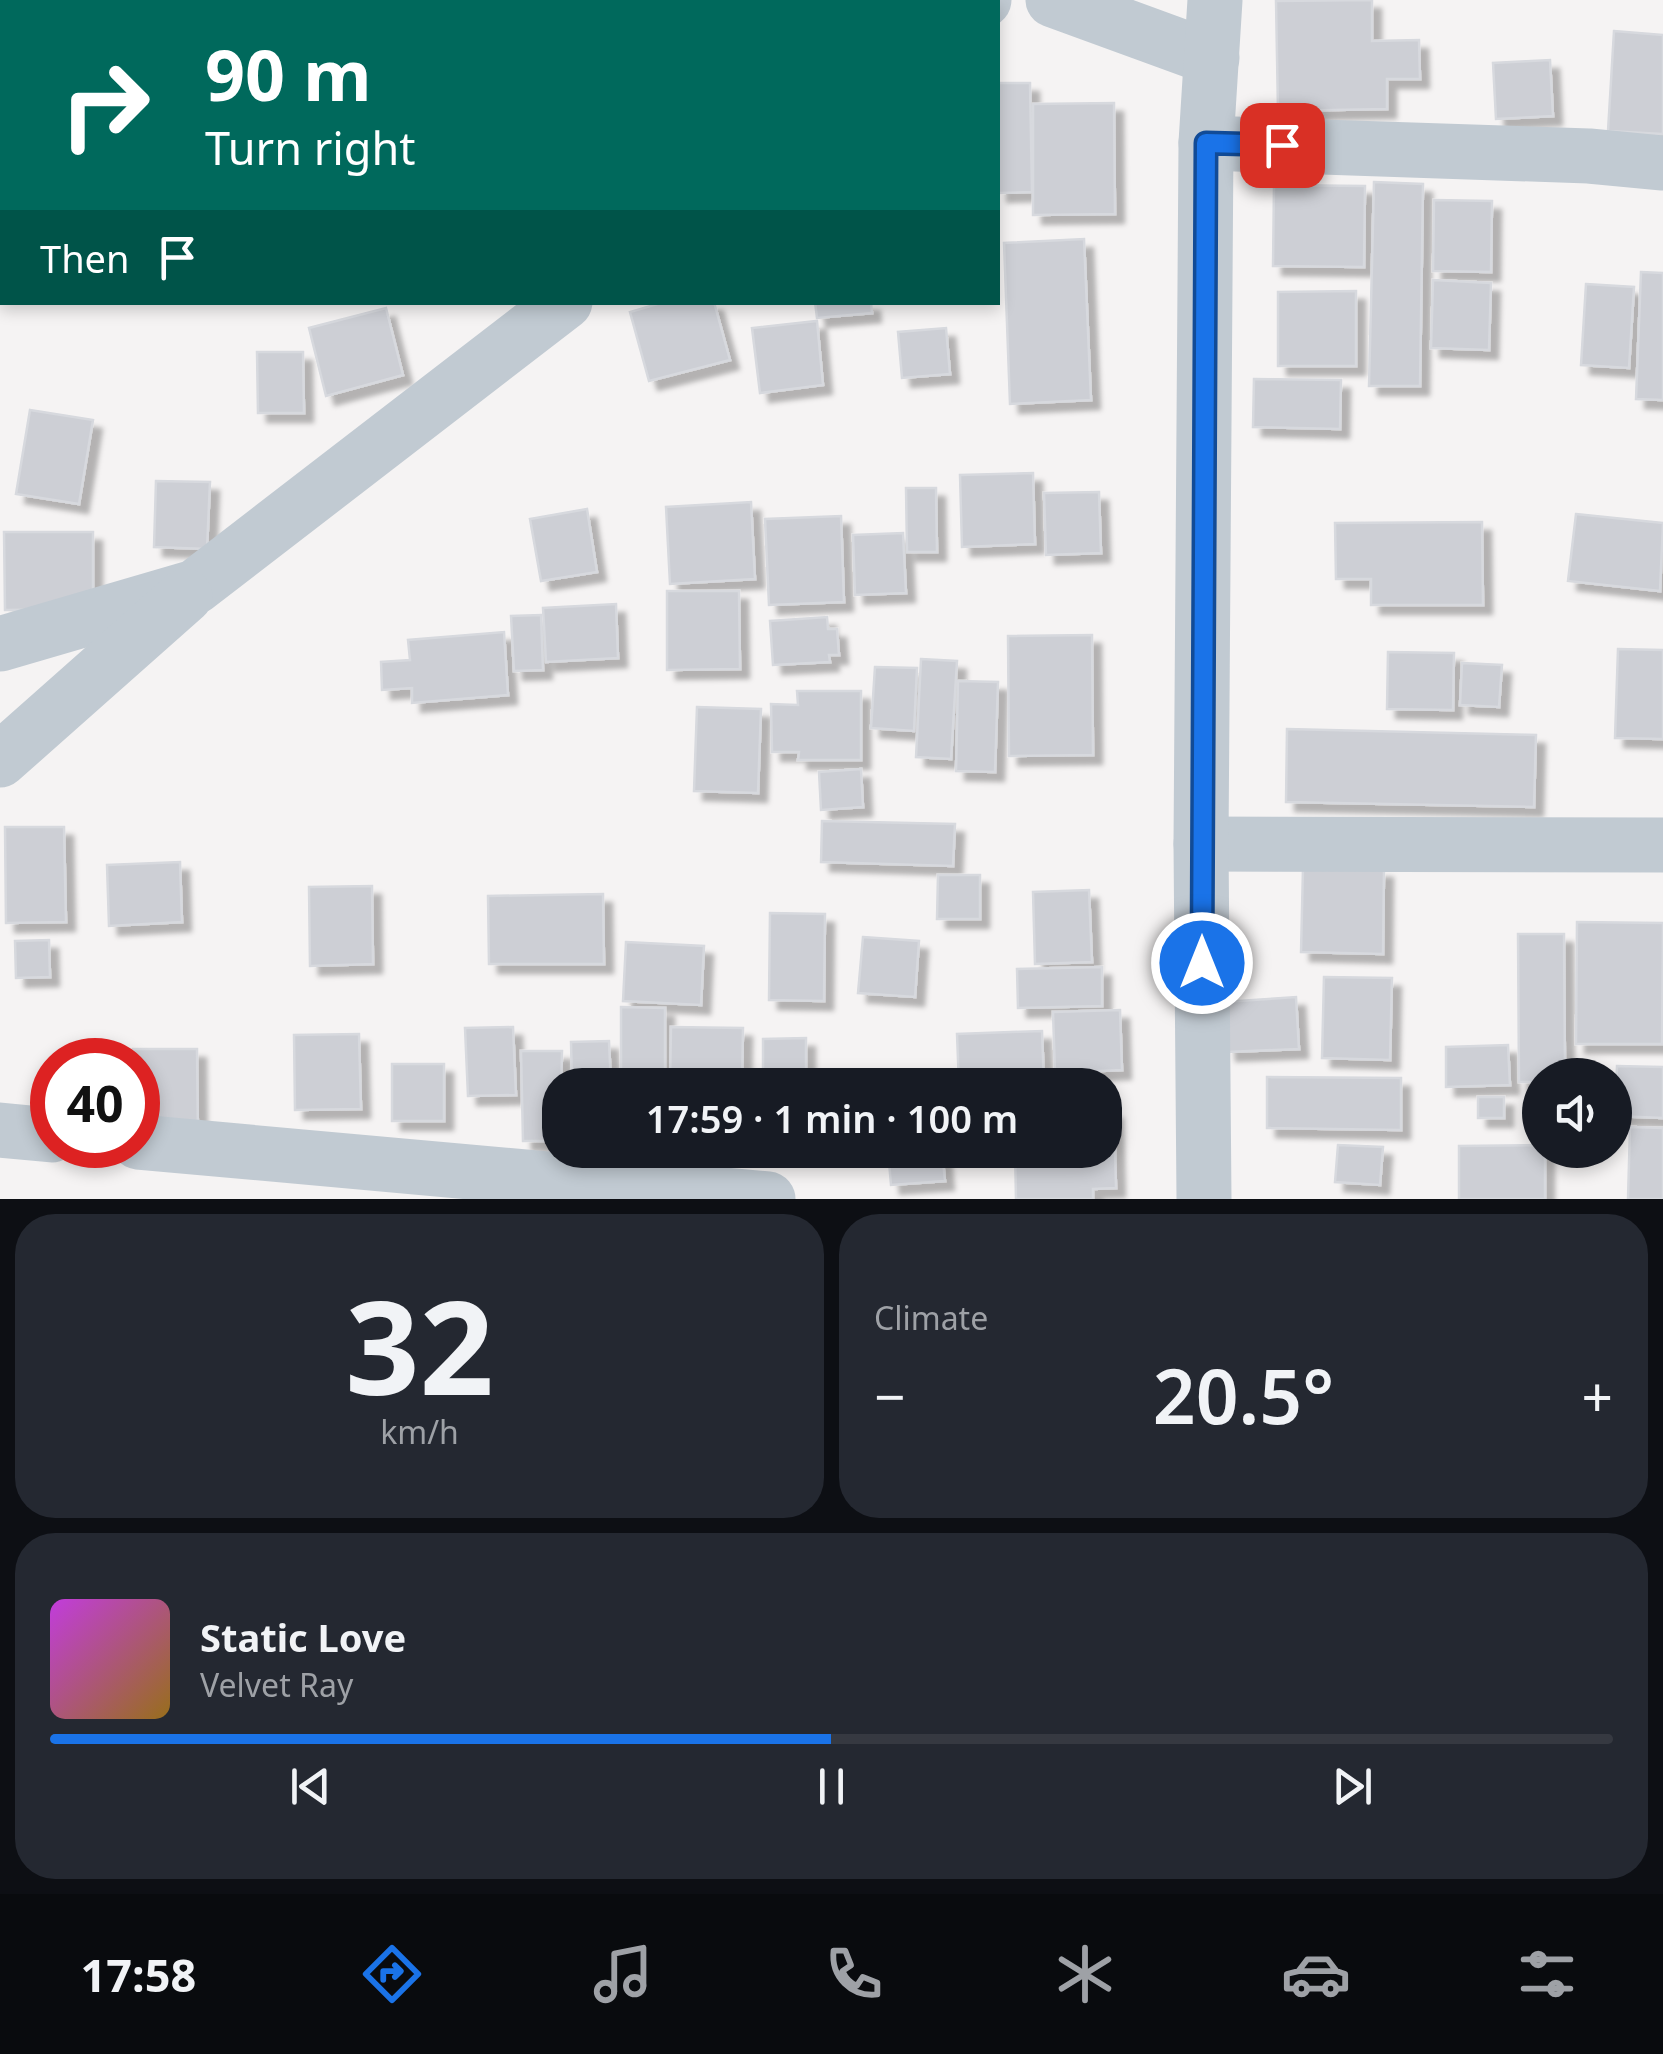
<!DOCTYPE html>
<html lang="en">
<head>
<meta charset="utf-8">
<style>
	:root { --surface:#171b24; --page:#242831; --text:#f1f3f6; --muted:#9ea1a6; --line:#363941; --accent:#1a73e8 }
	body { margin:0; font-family:"Noto Sans",sans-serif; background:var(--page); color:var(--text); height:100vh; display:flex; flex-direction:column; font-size:38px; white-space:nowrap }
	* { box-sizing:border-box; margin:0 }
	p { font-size:32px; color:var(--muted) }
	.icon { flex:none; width:55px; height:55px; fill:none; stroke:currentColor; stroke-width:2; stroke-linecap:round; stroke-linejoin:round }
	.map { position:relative; height:1199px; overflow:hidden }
	.details { display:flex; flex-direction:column; gap:15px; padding:15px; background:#0d0f14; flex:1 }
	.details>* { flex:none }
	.top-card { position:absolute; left:0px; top:0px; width:1000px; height:305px; box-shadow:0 5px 15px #0003; background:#00695c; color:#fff; overflow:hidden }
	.controls { position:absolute; left:1522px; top:1058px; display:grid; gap:20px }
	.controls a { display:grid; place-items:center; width:110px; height:110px; border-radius:50%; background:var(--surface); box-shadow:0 5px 15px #0003; font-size:50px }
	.speed { position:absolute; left:30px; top:1038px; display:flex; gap:20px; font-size:50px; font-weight:700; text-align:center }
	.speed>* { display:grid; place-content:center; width:130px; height:130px; border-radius:50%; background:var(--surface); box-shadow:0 5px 15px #0003; line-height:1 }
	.speed .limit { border:15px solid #d22; background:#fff; color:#111 }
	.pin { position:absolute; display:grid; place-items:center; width:85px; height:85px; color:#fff; margin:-42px; border-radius:20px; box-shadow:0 5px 15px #0006 }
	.me { position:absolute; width:110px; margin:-55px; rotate:0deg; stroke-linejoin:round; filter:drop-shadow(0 0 8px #0008) }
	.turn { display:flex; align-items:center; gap:35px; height:210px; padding:0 40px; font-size:45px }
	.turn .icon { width:130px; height:130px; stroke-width:2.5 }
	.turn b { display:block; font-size:70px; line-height:85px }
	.then { display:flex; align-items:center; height:95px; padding:0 40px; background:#0003; gap:20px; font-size:38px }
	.big { font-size:75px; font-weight:600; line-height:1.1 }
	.details .widget { flex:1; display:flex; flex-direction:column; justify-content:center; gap:15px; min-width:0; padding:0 35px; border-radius:40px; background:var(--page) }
	.details .dial { align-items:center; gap:0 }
	.dial b { font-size:130px; line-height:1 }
	.song { display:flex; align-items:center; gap:30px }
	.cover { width:120px; height:120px; border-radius:15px; background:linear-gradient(135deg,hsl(290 70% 55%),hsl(40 70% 35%)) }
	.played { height:10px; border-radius:5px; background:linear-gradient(90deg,var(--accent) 50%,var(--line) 50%) }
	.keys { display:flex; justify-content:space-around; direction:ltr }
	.heat { display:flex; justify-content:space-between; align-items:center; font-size:55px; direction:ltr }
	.details .tiles { flex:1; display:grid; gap:15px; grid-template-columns:1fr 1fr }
	.widget:last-child { grid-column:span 2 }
	.trip { position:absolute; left:542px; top:1068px; width:580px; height:100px; border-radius:40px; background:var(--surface); box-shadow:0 5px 15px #0003; font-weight:600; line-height:100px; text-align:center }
	.tab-bar { display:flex; height:160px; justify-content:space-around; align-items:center; background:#090b0e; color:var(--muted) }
	.tab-bar .icon { width:70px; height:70px }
	.tab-bar .current { color:var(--accent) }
	.tab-bar b { font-size:45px; color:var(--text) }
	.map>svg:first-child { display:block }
</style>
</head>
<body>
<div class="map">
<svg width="1663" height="1199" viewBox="0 0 1663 1199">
	<defs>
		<filter id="shadow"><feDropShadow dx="9" dy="9" stdDeviation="2.5" flood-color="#0004"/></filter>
	</defs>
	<rect width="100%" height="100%" fill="#f5f3f3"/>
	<!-- building -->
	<g fill="#cdcfd5" stroke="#d7d9de" stroke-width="2.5" filter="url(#shadow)">
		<path d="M 1372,0 L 1372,41 L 1419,40 L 1420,79 L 1387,79 L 1387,109 L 1278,111 L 1276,1 Z"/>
		<path d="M 1614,31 L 1663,35 L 1663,134 L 1608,131 Z"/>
		<path d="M 1550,60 L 1553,116 L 1496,119 L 1493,63 Z"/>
		<path d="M 998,83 L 1030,83 L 1032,192 L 998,193 Z"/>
		<path d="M 1114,103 L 1115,214 L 1033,215 L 1033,104 Z"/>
		<path d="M 1374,182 L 1423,184 L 1420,386 L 1369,386 Z"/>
		<path d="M 1274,185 L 1365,186 L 1364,267 L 1273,266 Z"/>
		<path d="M 1434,200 L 1492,201 L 1491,272 L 1433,271 Z"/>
		<path d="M 1084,239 L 1091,400 L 1010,404 L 1004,243 Z"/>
		<path d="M 1641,272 L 1663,273 L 1663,400 L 1636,399 Z"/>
		<path d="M 1433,280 L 1491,283 L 1489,350 L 1431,348 Z"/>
		<path d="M 1586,284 L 1634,287 L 1629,368 L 1581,365 Z"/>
		<path d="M 1356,291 L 1356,366 L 1278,366 L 1278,292 Z"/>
		<path d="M 664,302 L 714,302 L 730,360 L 649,381 L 630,312 Z"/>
		<path d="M 815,302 L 871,302 L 872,313 L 817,318 Z"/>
		<path d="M 386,308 L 403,375 L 326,396 L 309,328 Z"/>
		<path d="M 817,321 L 823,385 L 760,393 L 752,328 Z"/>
		<path d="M 946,328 L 950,374 L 902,378 L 898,332 Z"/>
		<path d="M 257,352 L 303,352 L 304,413 L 258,413 Z"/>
		<path d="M 1254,379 L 1341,380 L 1340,429 L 1253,427 Z"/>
		<path d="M 30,410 L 93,420 L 79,504 L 16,494 Z"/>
		<path d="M 1033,473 L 1035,544 L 962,547 L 960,475 Z"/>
		<path d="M 156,481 L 210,482 L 207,549 L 154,547 Z"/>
		<path d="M 906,488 L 936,488 L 937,552 L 907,552 Z"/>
		<path d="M 1099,492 L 1101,553 L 1046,555 L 1044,493 Z"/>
		<path d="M 751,502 L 755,579 L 670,584 L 666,507 Z"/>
		<path d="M 587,509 L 597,572 L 541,581 L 530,519 Z"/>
		<path d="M 1576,514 L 1663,523 L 1660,591 L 1568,581 Z"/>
		<path d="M 841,516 L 844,602 L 769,605 L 765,519 Z"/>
		<path d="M 1482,522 L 1483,605 L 1371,605 L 1371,579 L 1336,579 L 1335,523 Z"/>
		<path d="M 4,532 L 93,532 L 93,609 L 5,610 Z"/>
		<path d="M 903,533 L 906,593 L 855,595 L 853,535 Z"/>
		<path d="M 667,591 L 739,591 L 740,669 L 667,670 Z"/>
		<path d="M 616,604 L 618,658 L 546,662 L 543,608 Z"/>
		<path d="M 541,615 L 543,670 L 514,671 L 511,616 Z"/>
		<path d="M 827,617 L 828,629 L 837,629 L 839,655 L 829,655 L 830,662 L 773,665 L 770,621 Z"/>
		<path d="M 504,632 L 508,695 L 412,703 L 412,688 L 382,690 L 381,662 L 410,660 L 408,640 Z"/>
		<path d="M 1092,635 L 1093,755 L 1009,756 L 1008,636 Z"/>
		<path d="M 1618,649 L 1663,650 L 1663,739 L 1615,738 Z"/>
		<path d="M 1388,652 L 1454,653 L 1453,710 L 1387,709 Z"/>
		<path d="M 921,659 L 957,661 L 951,759 L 916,757 Z"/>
		<path d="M 1462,663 L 1502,665 L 1499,707 L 1460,705 Z"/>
		<path d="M 875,667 L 917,668 L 914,731 L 871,728 Z"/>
		<path d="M 958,681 L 998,682 L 995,772 L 956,771 Z"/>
		<path d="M 797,691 L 861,691 L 861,760 L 798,760 L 799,752 L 772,752 L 771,704 L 798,705 Z"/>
		<path d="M 697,707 L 761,709 L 758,793 L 694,791 Z"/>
		<path d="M 1287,729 L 1536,735 L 1534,807 L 1286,802 Z"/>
		<path d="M 861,769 L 863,807 L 821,810 L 819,772 Z"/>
		<path d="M 822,821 L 955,824 L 953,866 L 821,862 Z"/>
		<path d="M 5,827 L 64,827 L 66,922 L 6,923 Z"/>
		<path d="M 180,862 L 182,922 L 109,926 L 107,865 Z"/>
		<path d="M 1303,868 L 1384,869 L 1383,954 L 1301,952 Z"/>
		<path d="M 938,875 L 980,875 L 980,919 L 937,919 Z"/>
		<path d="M 372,886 L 373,964 L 310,966 L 309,887 Z"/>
		<path d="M 1089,890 L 1092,962 L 1035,964 L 1033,892 Z"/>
		<path d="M 603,894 L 604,964 L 489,964 L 488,896 Z"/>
		<path d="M 770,913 L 825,914 L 824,1001 L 769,1000 Z"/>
		<path d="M 1577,922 L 1663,923 L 1662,1044 L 1576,1044 Z"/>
		<path d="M 1518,934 L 1564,934 L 1565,1075 L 1540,1075 L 1540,1082 L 1519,1082 Z"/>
		<path d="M 863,937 L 919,941 L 915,997 L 858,993 Z"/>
		<path d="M 49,940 L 50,977 L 16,978 L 15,941 Z"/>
		<path d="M 626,942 L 704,946 L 701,1005 L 623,1001 Z"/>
		<path d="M 1102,967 L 1102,1006 L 1018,1008 L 1017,969 Z"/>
		<path d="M 1324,977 L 1392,978 L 1390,1060 L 1322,1058 Z"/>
		<path d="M 1296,997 L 1299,1049 L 1227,1052 L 1224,1002 Z"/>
		<path d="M 621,1007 L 665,1008 L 665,1085 L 621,1085 Z"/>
		<path d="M 1120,1010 L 1122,1070 L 1055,1073 L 1053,1012 Z"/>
		<path d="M 513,1027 L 516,1095 L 468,1096 L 465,1028 Z"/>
		<path d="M 671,1027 L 743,1028 L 742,1085 L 670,1085 Z"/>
		<path d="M 1042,1031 L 1044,1085 L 959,1085 L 957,1034 Z"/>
		<path d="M 359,1034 L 361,1109 L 295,1110 L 294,1035 Z"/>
		<path d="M 806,1038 L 806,1085 L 763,1085 L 763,1039 Z"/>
		<path d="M 609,1041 L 611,1085 L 572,1085 L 571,1042 Z"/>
		<path d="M 1508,1045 L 1510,1085 L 1446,1087 L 1446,1047 Z"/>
		<path d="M 133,1049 L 197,1049 L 198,1139 L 138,1139 L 138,1060 L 133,1060 Z"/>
		<path d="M 521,1051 L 562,1051 L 560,1141 L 523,1141 Z"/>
		<path d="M 76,1054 L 124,1055 L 124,1060 L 76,1060 Z"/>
		<rect x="392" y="1064" width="52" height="57"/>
		<path d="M 1617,1066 L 1663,1067 L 1663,1118 L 1615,1116 Z"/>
		<path d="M 1267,1077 L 1401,1078 L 1401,1130 L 1267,1128 Z"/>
		<rect x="1478" y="1097" width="26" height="21"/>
		<path d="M 1105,1110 L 1114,1110 L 1116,1188 L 1093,1189 L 1093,1199 L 1016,1199 L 1015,1150 L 1105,1150 Z"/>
		<path d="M 1630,1127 L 1663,1128 L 1663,1199 L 1628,1199 Z"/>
		<path d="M 1338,1145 L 1383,1147 L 1380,1185 L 1335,1182 Z"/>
		<path d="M 1540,1145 L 1540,1150 L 1545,1150 L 1545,1199 L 1459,1199 L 1459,1146 Z"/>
		<path d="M 888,1150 L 942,1150 L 945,1181 L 891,1185 Z"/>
	</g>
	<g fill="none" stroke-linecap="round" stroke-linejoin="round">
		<!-- minor -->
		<g stroke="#c1cad2" stroke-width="55">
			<path d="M 789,0 L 790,2"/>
			<path d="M 1053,0 L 1212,58"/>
			<path d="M 980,2 L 984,0"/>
			<path d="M 1206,143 L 1589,156 L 1663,163"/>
			<path d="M 0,644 L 195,587 L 565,302"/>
			<path d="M 0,760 L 185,596"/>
			<path d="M 1201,844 L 1663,845"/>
			<path d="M 0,1130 L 52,1135"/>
			<path d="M 138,1142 L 768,1199"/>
		</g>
		<!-- tertiary -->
		<path stroke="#c1cad2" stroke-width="55" d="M 1204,1199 L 1201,844 L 1206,143 L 1215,0"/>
	</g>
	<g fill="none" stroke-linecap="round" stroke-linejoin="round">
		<!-- route casing -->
		<g stroke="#114b97" stroke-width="25">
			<path id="route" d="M 1202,963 L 1206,143 L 1282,145"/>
		</g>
		<!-- route -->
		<use href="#route" stroke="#1a73e8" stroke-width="18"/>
	</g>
</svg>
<div class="controls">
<a><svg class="icon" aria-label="sound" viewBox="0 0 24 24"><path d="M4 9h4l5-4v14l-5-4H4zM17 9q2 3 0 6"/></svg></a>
</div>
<div class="speed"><div class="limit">40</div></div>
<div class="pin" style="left:1282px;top:145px;background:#d93025"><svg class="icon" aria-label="arrive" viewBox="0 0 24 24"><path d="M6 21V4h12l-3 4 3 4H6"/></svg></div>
<svg class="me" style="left:1202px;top:963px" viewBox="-20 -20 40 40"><circle r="17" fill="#1a73e8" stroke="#fff" stroke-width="3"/><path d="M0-11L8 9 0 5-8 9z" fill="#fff"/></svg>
<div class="trip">17:59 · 1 min · 100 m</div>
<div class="top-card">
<div class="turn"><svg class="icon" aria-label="right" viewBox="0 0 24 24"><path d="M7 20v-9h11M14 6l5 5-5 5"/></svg><div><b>90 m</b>Turn right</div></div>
<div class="then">Then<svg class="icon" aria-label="arrive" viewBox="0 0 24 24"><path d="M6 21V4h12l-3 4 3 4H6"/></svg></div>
</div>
</div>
<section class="details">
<div class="tiles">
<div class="widget dial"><b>32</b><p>km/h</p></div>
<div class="widget"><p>Climate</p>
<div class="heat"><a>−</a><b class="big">20.5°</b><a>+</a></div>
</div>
<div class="widget">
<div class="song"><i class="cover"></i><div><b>Static Love</b><p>Velvet Ray</p></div></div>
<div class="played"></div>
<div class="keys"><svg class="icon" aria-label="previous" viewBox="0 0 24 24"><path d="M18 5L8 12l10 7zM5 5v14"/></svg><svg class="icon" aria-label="pause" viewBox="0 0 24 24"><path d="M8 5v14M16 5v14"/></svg><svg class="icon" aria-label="next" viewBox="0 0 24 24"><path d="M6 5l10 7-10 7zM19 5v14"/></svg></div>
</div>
</div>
</section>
<nav class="tab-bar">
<b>17:58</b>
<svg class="icon current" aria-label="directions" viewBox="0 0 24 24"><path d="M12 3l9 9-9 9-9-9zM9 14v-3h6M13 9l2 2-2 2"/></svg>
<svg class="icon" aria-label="music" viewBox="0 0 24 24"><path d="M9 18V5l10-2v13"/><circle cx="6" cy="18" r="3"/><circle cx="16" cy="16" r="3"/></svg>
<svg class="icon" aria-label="phone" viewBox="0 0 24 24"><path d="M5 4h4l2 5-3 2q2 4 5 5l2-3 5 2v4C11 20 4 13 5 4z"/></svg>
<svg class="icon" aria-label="climate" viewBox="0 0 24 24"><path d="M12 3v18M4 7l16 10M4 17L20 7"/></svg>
<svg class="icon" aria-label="car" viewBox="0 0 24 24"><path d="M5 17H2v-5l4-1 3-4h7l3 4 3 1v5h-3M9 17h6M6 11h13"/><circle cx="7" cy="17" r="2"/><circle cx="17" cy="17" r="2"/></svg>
<svg class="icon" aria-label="filters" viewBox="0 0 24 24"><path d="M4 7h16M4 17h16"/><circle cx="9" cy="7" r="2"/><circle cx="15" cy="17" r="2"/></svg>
</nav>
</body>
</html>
